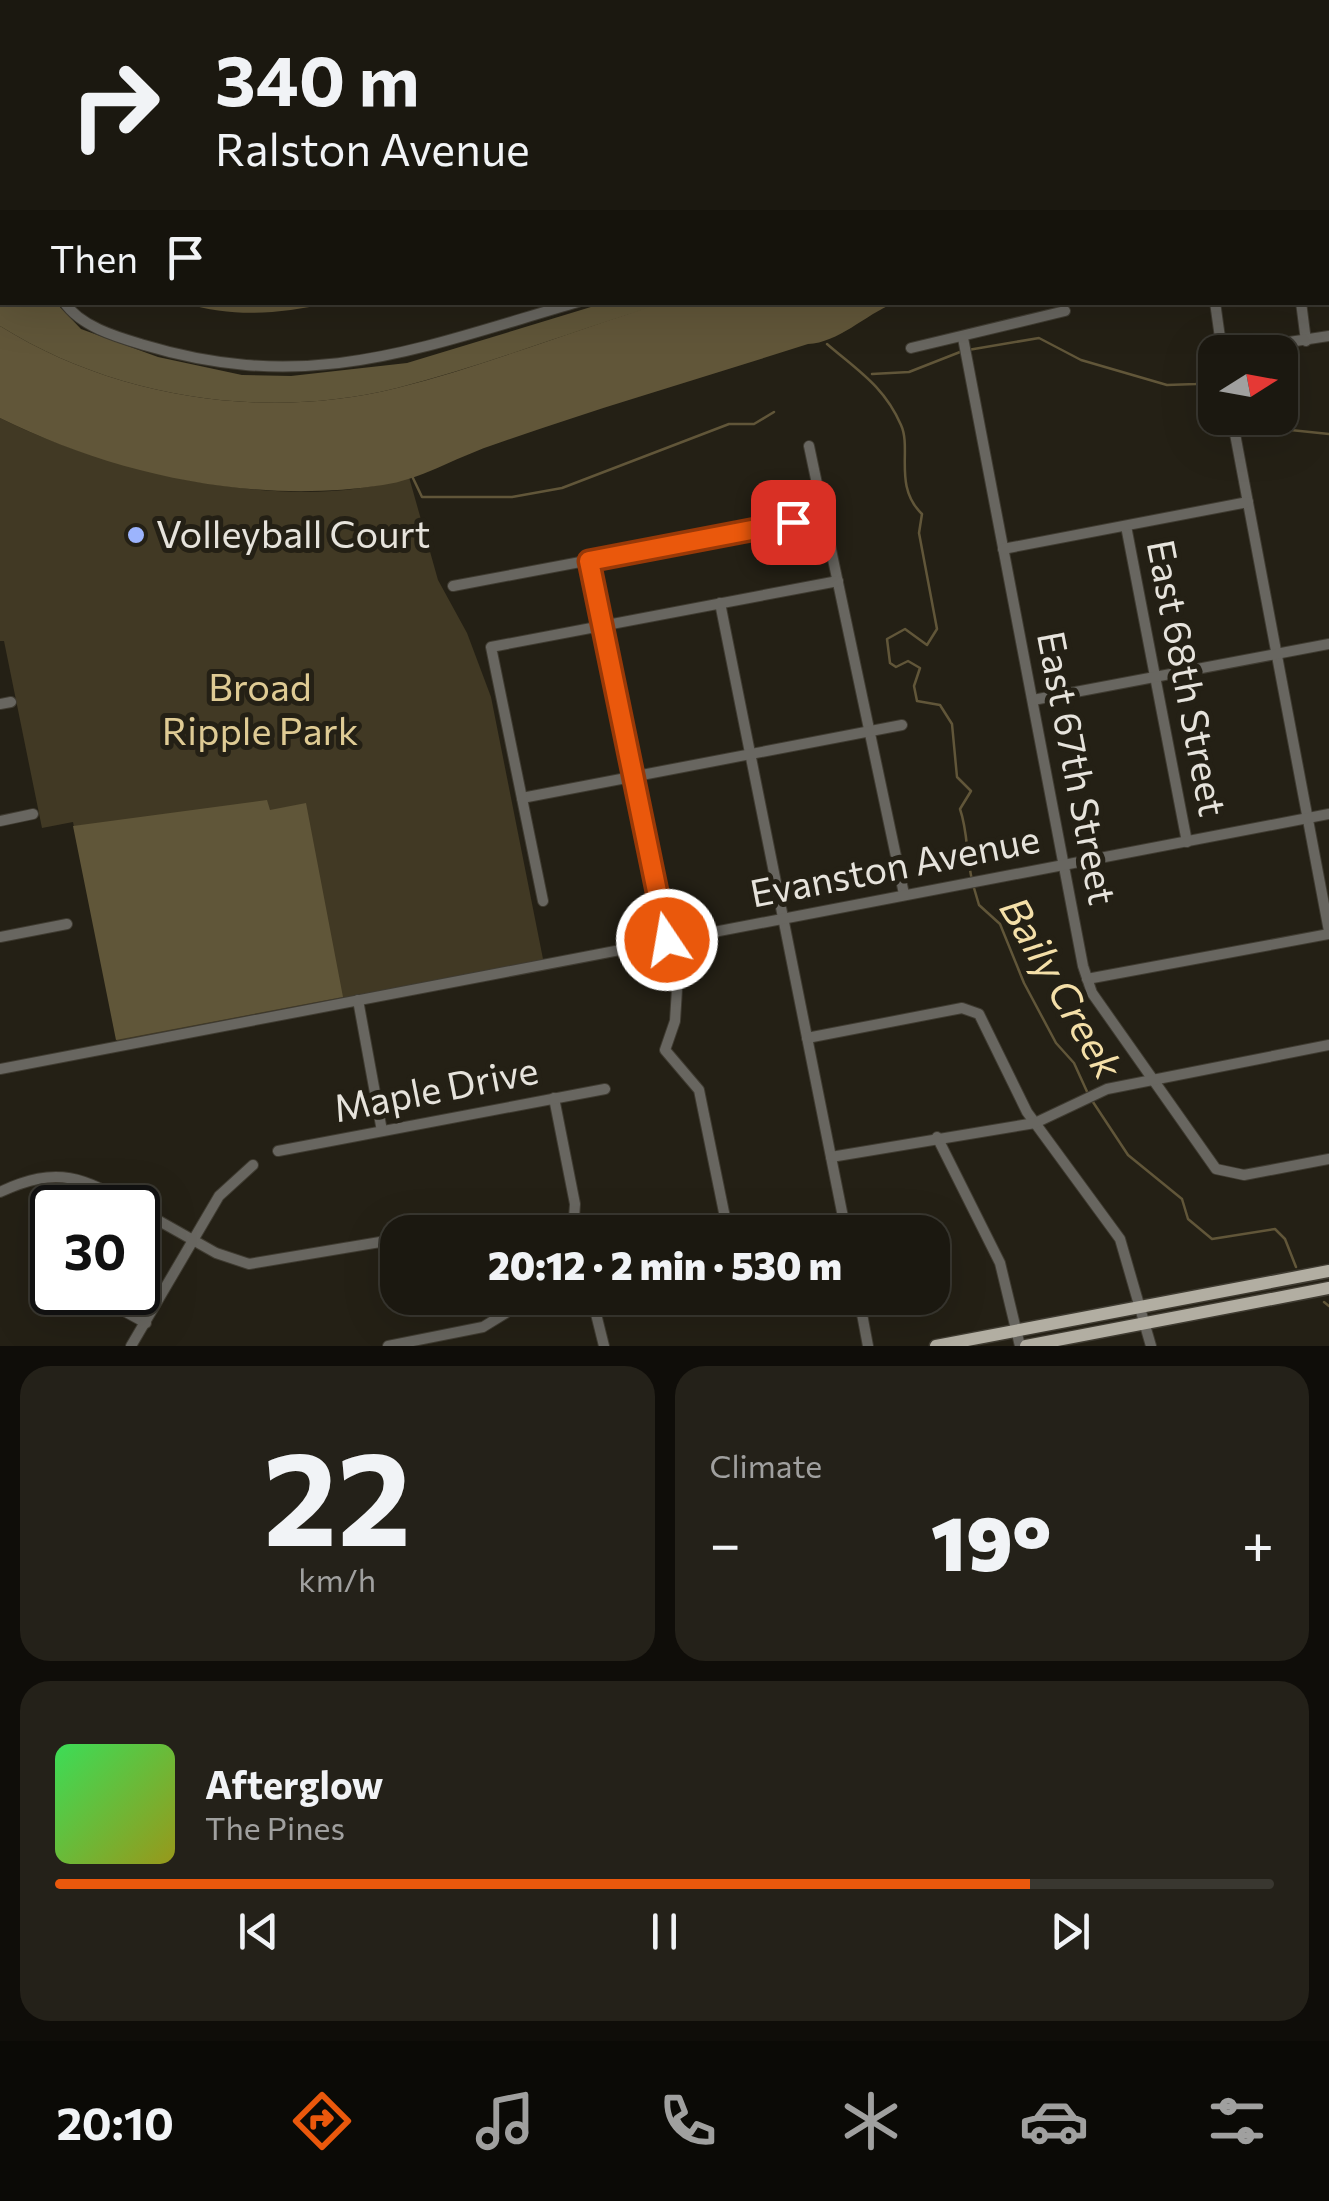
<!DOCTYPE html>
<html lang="en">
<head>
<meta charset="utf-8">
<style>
	:root { --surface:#1b1810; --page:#242119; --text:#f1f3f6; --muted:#a0a09f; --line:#393730; --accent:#ea580c }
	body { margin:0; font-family:Commissioner,sans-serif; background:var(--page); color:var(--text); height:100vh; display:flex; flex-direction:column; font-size:38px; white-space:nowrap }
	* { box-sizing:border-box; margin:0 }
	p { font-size:32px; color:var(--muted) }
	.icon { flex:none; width:55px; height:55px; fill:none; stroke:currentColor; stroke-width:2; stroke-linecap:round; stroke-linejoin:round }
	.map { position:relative; height:1346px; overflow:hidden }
	.panel { display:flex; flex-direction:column; gap:20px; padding:20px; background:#0f0d09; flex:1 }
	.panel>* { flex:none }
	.guide { position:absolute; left:0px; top:0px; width:1330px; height:305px; box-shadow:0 10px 40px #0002,0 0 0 2px var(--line); background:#1b1810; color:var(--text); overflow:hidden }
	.needle { width:65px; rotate:79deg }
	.controls { position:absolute; left:1198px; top:335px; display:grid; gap:20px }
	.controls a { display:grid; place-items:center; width:100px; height:100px; border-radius:20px; background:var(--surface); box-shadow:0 10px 40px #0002,0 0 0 2px var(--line); font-size:50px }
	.speed { position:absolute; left:30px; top:1185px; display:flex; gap:20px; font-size:50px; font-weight:700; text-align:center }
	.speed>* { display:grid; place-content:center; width:130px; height:130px; border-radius:50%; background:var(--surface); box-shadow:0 10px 40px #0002,0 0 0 2px var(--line); line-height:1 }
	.speed .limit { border:5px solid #111; border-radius:15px; background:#fff; color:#111 }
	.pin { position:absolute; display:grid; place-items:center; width:85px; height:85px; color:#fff; margin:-42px; border-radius:20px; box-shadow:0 5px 15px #0006 }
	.me { position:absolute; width:110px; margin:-55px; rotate:348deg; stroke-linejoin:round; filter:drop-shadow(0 0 8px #0008) }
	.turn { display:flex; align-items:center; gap:35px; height:210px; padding:0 50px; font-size:45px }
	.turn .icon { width:130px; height:130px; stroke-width:2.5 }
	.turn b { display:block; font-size:70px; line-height:85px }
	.then { display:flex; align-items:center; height:95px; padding:0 50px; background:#0003; gap:20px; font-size:38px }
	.big { font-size:75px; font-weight:800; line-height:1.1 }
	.panel .widget { flex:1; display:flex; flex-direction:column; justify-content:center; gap:15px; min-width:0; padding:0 35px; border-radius:30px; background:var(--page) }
	.panel .dial { align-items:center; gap:0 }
	.dial b { font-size:130px; line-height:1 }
	.song { display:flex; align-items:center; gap:30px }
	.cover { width:120px; height:120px; border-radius:15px; background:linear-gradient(135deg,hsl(130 70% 55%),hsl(60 70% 35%)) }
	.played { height:10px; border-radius:5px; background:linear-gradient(90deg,var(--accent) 80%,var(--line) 80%) }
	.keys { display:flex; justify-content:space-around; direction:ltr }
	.heat { display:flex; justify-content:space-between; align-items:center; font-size:55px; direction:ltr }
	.panel .tiles { flex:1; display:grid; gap:20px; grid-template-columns:1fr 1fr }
	.widget:last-child { grid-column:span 2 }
	.trip { position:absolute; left:380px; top:1215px; width:570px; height:100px; border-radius:30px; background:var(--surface); box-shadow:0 10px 40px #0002,0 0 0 2px var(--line); font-weight:800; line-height:100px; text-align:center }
	.tabs { display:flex; height:160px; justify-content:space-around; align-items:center; background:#0b0a06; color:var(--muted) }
	.tabs .icon { width:70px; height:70px }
	.tabs .selected { color:var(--accent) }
	.tabs b { font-size:45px; color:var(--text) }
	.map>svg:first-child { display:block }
</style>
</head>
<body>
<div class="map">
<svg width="1329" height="1346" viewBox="0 0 1329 1346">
	<rect width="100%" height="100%" fill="#242015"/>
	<!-- green -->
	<path fill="#413924" d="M 0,418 C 108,472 292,516 409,477 L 438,580 L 467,633 L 491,697 L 544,964 L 118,1046 L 73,822 L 42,828 L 4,641 L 0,641 Z"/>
	<!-- forest -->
	<g fill="#605639">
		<path d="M 0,0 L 102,0 L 2,2 L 2,302 L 56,303 L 81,329 L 158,357 L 242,375 L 291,376 L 407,363 L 604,303 L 667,303 C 576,329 488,365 397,388 C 265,421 115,398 0,326 Z"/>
		<path d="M 267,800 L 270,810 L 306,803 L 343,997 L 116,1040 L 73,826 Z"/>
	</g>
	<!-- water -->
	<g fill="#615639">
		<path d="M 249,0 L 653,0 L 654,2 L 248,2 Z"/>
		<path d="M 775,0 L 1121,0 L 775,2 Z"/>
		<path d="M 667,302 L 894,303 C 865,315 838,343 808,344 C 702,378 594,409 490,446 C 455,458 419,480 383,485 C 255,505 115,475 0,418 L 0,326 C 115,398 265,421 397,388 C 488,365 576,329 667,302 Z"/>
		<path d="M 184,303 L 184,302 L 329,303 C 278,314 235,318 184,303 Z"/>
	</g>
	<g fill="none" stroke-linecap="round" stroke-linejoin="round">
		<!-- stream -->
		<g stroke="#615639" stroke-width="2.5">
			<path d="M 827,344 C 857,370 884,386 901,425 C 912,449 893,486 922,514 L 919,533 L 937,629 L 927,645 L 905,629 L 887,639 L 890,663 L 896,667 L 908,661 L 920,668 L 914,686 L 917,701 L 940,705 L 952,724 L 957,777 L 971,791 L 960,809 C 968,832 966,854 972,880"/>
			<path d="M 968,350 L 1039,338 L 1081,360 L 1167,385 L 1196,384 L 1214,376"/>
			<path d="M 872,374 L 909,372 L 960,352"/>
			<path d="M 1267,418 L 1281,429 L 1329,434"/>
			<path d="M 412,476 L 422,497 L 512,497 L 562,488 L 729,424 L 754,424 L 774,412"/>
			<path d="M 974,888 L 979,905 L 1000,924 L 1024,983 L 1056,1043 L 1074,1063 L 1089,1096"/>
			<path d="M 1093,1102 L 1128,1155 L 1182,1199 L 1188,1219 L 1212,1239 L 1275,1229 L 1285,1239 L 1296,1267"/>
			<path d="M 1324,1302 L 1329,1306"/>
		</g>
		<!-- minor casing -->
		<g stroke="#3f3b31" stroke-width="12">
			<g id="minor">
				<path d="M 176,2 L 177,0"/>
				<path d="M 731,2 L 732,0"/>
				<path d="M 1239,2 L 1242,0"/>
				<path d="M 1328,268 L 1329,268"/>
				<path d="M 64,302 C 81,327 117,337 144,345 C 310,395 419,348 578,302"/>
				<path d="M 1215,302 L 1222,352"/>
				<path d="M 1301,302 L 1306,341"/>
				<path d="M 963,338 L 1083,966 L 1092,993 L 1216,1169 L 1244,1175 L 1329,1159"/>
				<path d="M 911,348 L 1065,311"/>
				<path d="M 1222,352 L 1329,336"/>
				<path d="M 1232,418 L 1329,931"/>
				<path d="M 809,446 L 904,894"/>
				<path d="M 1126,526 L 1187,842"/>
				<path d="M 1003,549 L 1248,502"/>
				<path d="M 589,561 L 677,989 L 675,1021 L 665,1050 L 699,1090 L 728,1232"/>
				<path d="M 453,586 L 824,516"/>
				<path d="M 720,603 L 846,1232"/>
				<path d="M 1033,700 L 1329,644"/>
				<path d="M 0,704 L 11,702"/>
				<path d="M 522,798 L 902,725"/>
				<path d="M 0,821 L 33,814"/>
				<path d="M 543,901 L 491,647 L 838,581"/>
				<path d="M 0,937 L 67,924"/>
				<path d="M 1087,979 L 1329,934"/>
				<path d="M 358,1000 L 382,1131"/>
				<path d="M 807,1038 L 962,1008 L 979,1014 L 1027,1112 L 1120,1239 L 1151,1346"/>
				<path d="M 0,1069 L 1329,814"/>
				<path d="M 554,1098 L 575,1204 L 573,1232"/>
				<path d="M 937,1137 L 1000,1263 L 1020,1346"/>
				<path d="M 278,1151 L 605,1089"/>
				<path d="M 831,1157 L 1035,1123 L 1107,1089 L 1329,1045"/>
				<path d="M 0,1192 C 58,1165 83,1177 136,1208"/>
				<path d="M 138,1209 L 216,1253 L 249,1264 L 398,1239"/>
				<path d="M 429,1232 L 470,1226 L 511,1232"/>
				<path d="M 78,1293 L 95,1295 L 146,1323"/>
				<path d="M 592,1298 L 604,1346"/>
				<path d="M 859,1298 L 868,1346"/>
				<path d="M 131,1346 L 219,1196 L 253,1165"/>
				<path d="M 388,1346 L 483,1327 L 530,1298"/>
			</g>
		</g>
		<!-- major casing -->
		<g stroke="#3f3b31" stroke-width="15">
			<g id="major">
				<path d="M 936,1346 L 1329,1271"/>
				<path d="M 1026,1346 L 1329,1288"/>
			</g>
		</g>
		<!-- minor -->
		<use href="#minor" stroke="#686660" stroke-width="10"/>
		<!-- major -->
		<use href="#major" stroke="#b2aea2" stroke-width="12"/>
	</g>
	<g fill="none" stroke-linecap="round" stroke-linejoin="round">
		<!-- route casing -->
		<g stroke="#983908" stroke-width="25">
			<path id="route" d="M 667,940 L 589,561 L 793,522"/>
		</g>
		<!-- route -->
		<use href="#route" stroke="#ea580c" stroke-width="18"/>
	</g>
	<!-- markers -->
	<circle fill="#9cb4fd" stroke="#242015" stroke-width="4" cx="136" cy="535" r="10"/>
	<g text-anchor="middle" stroke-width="10" stroke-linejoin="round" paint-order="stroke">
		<!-- poi labels -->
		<g font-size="38" fill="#e6e3dc" stroke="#242015" text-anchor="start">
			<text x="156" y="548">Volleyball Court</text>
		</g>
		<!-- street labels -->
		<g font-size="38" fill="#e6e3dc" stroke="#242015">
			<text transform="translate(1186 678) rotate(79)" y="13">East 68th Street</text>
			<text transform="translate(1076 768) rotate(79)" y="13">East 67th Street</text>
			<text transform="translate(895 867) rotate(-11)" y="13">Evanston Avenue</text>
			<text transform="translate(436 1090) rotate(-11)" y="13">Maple Drive</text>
		</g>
		<!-- park labels -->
		<g font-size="38" fill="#dfcb94" stroke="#242015">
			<text x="260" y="701">Broad<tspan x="260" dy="44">Ripple Park</tspan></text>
		</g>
		<!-- water labels -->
		<g font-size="40" font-style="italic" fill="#f4dfa8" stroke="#242015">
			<text transform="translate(1061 988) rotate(60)" y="14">Baily Creek</text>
		</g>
	</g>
</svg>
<div class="controls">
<a><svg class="needle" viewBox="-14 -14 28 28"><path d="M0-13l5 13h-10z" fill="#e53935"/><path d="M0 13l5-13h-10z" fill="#a0a09f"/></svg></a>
</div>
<div class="speed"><div class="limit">30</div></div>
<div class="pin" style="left:793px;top:522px;background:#d93025"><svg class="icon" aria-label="arrive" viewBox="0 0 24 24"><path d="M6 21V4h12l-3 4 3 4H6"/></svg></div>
<svg class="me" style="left:667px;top:940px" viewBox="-20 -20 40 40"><circle r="17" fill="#ea580c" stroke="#fff" stroke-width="3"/><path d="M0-11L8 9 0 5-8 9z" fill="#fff"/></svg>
<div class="trip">20:12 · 2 min · 530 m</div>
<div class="guide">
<div class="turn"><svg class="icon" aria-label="right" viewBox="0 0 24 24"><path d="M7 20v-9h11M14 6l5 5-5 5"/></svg><div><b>340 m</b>Ralston Avenue</div></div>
<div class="then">Then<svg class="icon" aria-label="arrive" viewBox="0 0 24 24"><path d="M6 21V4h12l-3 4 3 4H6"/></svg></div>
</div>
</div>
<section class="panel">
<div class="tiles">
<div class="widget dial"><b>22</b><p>km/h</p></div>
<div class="widget"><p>Climate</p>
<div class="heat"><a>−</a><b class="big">19°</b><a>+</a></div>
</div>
<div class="widget">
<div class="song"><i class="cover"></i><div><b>Afterglow</b><p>The Pines</p></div></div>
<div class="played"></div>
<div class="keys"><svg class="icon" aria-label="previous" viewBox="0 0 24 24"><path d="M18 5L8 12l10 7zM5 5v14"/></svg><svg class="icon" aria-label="pause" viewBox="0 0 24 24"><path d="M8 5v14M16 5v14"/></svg><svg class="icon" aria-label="next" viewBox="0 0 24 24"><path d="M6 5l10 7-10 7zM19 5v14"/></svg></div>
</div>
</div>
</section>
<nav class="tabs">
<b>20:10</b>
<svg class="icon selected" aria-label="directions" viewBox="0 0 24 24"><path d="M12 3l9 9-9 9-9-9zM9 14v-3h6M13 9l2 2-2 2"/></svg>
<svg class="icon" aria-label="music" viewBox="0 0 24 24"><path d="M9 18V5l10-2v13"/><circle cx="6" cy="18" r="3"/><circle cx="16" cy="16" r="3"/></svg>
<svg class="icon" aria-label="phone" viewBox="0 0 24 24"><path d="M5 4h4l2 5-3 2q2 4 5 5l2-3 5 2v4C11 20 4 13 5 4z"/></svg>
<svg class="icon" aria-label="climate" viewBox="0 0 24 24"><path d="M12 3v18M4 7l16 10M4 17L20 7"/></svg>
<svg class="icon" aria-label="car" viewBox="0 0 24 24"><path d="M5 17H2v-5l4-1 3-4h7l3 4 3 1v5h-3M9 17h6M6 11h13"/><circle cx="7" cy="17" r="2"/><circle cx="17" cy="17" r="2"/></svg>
<svg class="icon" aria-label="filters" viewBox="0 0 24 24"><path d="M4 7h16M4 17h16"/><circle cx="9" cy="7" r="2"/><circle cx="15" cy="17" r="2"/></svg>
</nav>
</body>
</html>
